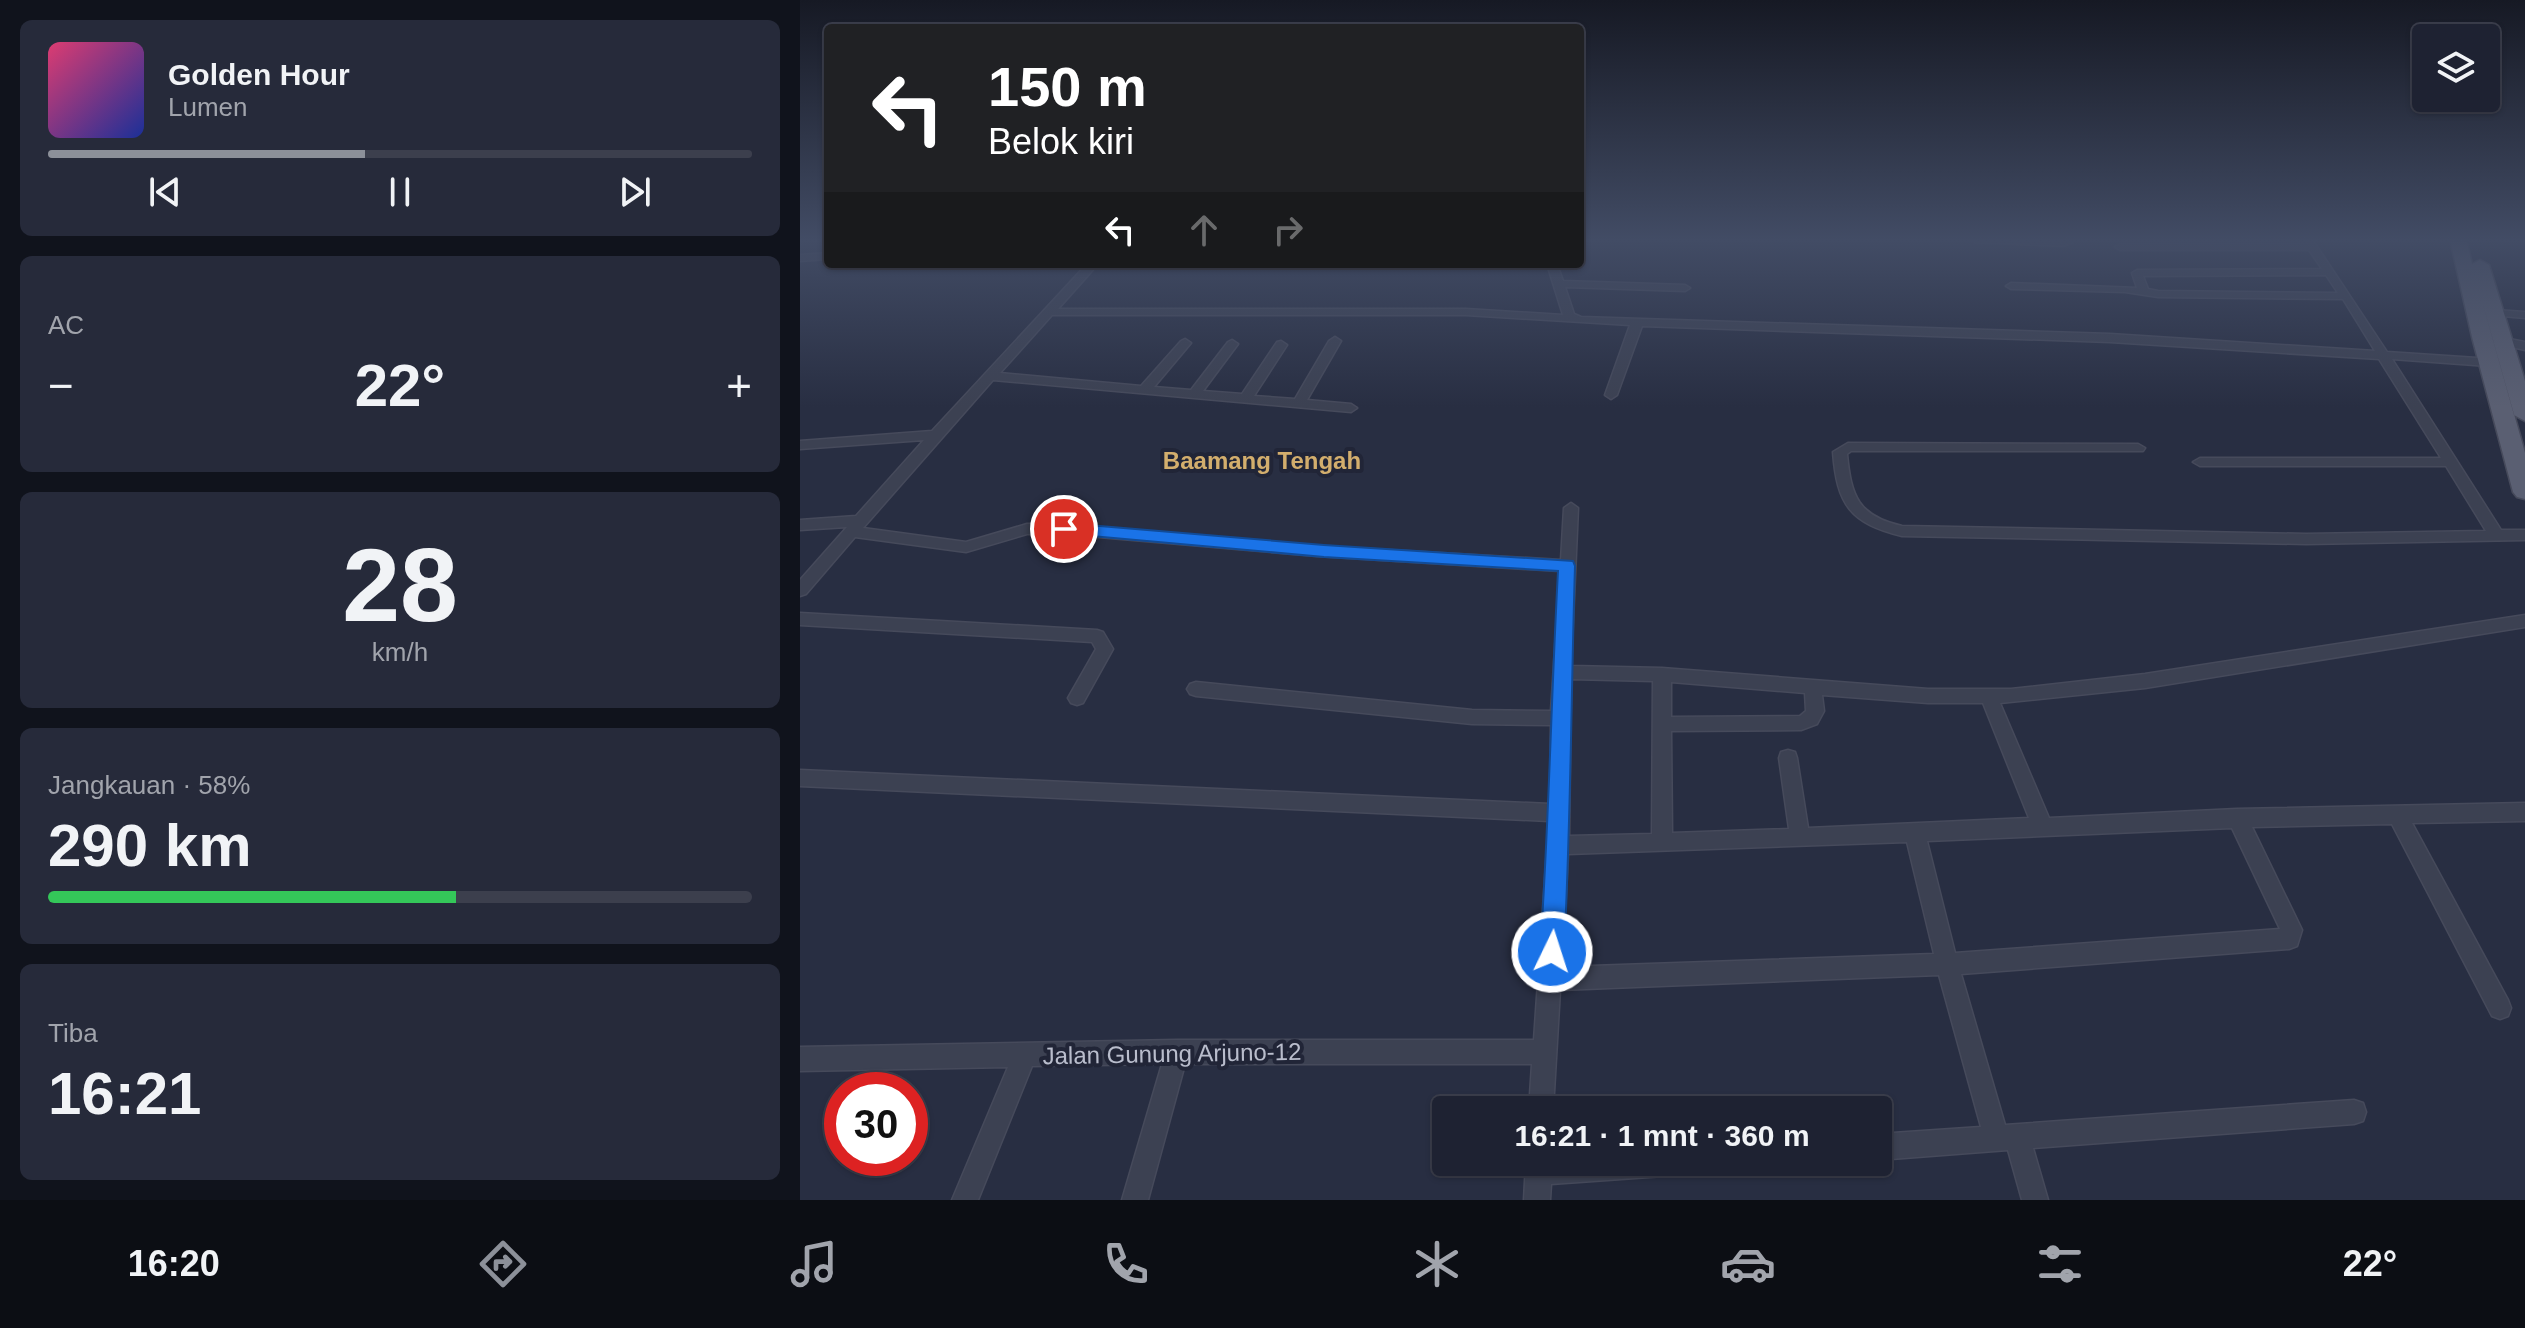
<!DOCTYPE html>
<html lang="id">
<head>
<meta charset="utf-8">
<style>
	:root { --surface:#1e2232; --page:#262a3a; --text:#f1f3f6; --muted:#a1a4ac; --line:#3c3f4d; --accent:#8c9099 }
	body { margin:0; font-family:Helvetica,sans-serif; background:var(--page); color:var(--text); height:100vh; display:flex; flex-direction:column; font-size:30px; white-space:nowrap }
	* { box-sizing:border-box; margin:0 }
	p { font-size:26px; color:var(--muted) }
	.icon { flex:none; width:44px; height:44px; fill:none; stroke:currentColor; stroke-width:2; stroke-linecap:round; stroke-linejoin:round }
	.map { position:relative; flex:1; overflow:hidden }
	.panel { display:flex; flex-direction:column; gap:20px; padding:20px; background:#10131c; width:800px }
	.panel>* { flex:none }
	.banner { position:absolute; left:24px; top:24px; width:760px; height:244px; border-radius:8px; box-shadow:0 2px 6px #0004,0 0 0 2px var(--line); background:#202124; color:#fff; overflow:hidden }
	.tools { position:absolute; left:1612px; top:24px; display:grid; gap:16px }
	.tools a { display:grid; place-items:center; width:88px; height:88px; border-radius:8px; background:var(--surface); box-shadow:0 2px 6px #0004,0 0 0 2px var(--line); font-size:40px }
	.speed { position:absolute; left:24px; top:1072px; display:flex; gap:16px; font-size:40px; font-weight:700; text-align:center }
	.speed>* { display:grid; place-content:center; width:104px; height:104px; border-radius:50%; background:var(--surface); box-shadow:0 2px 6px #0004,0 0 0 2px var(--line); line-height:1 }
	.speed .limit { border:12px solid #d22; background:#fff; color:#111 }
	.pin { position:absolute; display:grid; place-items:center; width:68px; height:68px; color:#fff; margin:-34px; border:4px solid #fff; border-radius:50%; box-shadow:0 2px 8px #0007 }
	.me { position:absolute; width:88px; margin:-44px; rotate:4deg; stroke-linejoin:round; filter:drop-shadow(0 0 6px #0008) }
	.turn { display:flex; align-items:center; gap:28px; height:168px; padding:0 32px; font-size:36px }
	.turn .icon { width:104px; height:104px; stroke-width:2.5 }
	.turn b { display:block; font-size:56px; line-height:68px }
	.lanes { display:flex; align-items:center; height:76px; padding:0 32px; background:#0003; justify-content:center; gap:40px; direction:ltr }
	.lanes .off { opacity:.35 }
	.big { font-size:60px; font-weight:600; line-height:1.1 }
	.panel .tile { flex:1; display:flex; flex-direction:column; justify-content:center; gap:12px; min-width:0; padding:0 28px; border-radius:12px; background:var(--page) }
	.panel .dial { align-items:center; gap:0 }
	.dial b { font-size:104px; line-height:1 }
	.song { display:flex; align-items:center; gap:24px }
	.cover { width:96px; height:96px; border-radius:12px; background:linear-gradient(135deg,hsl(340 70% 55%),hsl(230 70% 35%)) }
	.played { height:8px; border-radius:4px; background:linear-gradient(90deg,var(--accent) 45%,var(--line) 45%) }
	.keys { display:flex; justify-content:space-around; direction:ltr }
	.heat { display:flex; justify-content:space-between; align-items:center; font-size:44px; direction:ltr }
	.charge { height:12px; border-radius:6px; background:linear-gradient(90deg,#34c759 58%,var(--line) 0) }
	.trip { position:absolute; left:632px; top:1096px; width:460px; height:80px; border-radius:8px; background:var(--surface); box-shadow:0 2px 6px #0004,0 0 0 2px var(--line); font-weight:600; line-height:80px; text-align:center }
	.menu { display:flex; height:128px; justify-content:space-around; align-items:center; background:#0c0e14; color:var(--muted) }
	.menu .icon { width:56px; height:56px }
	.menu .active { color:var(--accent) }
	.menu b { font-size:36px; color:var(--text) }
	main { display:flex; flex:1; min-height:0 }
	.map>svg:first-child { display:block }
</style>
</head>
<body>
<main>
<section class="panel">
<div class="tile">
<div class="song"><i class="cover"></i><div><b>Golden Hour</b><p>Lumen</p></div></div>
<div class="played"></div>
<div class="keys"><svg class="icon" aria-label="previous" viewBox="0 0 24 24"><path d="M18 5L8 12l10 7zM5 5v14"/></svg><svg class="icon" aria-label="pause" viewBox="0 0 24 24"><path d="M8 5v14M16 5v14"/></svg><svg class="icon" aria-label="next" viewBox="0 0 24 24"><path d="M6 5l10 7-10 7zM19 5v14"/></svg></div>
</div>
<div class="tile"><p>AC</p>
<div class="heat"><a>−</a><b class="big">22°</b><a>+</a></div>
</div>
<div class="tile dial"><b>28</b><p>km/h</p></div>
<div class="tile"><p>Jangkauan · 58%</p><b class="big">290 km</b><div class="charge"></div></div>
<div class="tile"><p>Tiba</p><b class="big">16:21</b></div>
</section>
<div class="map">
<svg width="1725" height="1200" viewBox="0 0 1725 1200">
	<rect width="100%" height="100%" fill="#282e42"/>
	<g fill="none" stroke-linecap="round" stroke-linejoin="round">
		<!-- street casing -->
		<g stroke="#464a5b" stroke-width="3">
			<g id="street">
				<path d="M 1169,239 L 1272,239 L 1273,242 L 1263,246 L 1174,242 Z"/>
				<path d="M 1501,239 L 1511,239 L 1516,245 L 1587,352 L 1692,359 L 1694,362 L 1688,366 L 1592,359 L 1701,530 L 1725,530 L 1725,540 L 1506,544 L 1102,536 C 1050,523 1037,505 1033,452 L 1048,443 L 1338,444 L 1345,448 L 1343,451 L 1051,451 L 1047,454 C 1051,496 1058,516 1102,526 L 1506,534 L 1686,531 L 1646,466 L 1400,466 L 1393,462 L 1400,458 L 1641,458 L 1579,359 L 1310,342 L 842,326 L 817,395 L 811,399 L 805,395 L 830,325 L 666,315 L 252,315 L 200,373 L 341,386 L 381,341 L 385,339 L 391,343 L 354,387 L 391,390 L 428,342 L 432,340 L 438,344 L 403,391 L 442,394 L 477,342 L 481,341 L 487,345 L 454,396 L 495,399 L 529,341 L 535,337 L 541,341 L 507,400 L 551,404 L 557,408 L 551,412 L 193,380 L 63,528 L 166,542 L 227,524 L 264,524 L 517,546 L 761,560 L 764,508 L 771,503 L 778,508 L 771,666 L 862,668 L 1128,689 L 1211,689 L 1345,674 L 1725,615 L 1725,627 L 1345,688 L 1200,703 L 1249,818 L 1437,809 L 1725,803 L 1725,821 L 1612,823 L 1708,1000 L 1711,1008 L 1708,1016 L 1700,1019 L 1692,1016 L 1592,824 L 1452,827 L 1502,930 L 1497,946 L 1489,949 L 1161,974 L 1205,1125 L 1554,1100 L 1563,1103 L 1566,1112 L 1563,1121 L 1554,1124 L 1233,1148 L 1248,1200 L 1222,1200 L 1208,1150 L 1078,1160 L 1078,1134 L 1181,1127 L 1139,975 L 760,990 L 753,1110 L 729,1110 L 732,1064 L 385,1064 L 348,1200 L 322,1200 L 362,1064 L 232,1066 L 178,1200 L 152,1200 L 208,1067 L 0,1071 L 0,1047 L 377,1040 L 734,1040 L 749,821 L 0,786 L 0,770 L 750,804 L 751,725 L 672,724 L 396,696 L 390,694 L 387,689 L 390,684 L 396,682 L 672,710 L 751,711 L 760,571 L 517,556 L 264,534 L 227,534 L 166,552 L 55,537 L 6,594 L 0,596 L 0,580 L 47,527 L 0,530 L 0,520 L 56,516 L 124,440 L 0,449 L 0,441 L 132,431 L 287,264 L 298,264 L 258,309 L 666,309 L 763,315 L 747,264 L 757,264 L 763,281 L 885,285 L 890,288 L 885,291 L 765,287 L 774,314 L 781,317 L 1310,334 L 1575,351 L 1543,299 L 1358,297 L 1325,292 L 1211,289 L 1206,286 L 1211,283 L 1337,288 L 1332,273 L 1337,270 L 1522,269 L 1509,250 L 1320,250 L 1315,247 L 1320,244 L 1504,244 ZM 1526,275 L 1538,293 L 1358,291 L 1348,289 L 1343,276 ZM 771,679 L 853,681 L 852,834 L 769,836 ZM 871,682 L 1005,693 L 1006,711 L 1000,716 L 871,717 ZM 1022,695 L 1128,703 L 1183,703 L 1229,818 L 1008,828 L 997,758 L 995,752 L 988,750 L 981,752 L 979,758 L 989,829 L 872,833 L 871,731 L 1001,730 L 1017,724 L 1024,711 ZM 1432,828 L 1480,929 L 1155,953 L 1127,841 ZM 1107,842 L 1134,954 L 762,967 L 768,854 Z"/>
				<path d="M 28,253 L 28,259 L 0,261 L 0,255 Z"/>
				<path d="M 1695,310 L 1725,312 L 1725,318 L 1691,315 L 1691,311 Z"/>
				<path d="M 1694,336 L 1725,342 L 1725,350 L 1690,342 L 1690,338 Z"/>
				<path d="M 0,613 L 297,630 L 303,632 L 313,649 L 283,703 L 277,705 L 271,703 L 268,698 L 296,649 L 292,642 L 0,625 Z"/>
				<path d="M 726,1162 L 891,1162 L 887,1171 L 878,1175 L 751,1184 L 750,1200 L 724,1200 Z"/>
			</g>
		</g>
		<!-- primary casing -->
		<g stroke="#464a5b" stroke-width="3">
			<path id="primary" d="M 1650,239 L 1666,239 L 1672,264 L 1680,260 L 1689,265 L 1725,381 L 1725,421 L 1714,415 L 1680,294 L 1725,453 L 1725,499 L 1717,497 L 1713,492 L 1672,337 Z"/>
		</g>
		<!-- street -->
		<use href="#street" fill="#3c4152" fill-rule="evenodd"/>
		<!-- primary -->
		<use href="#primary" fill="#5a5f72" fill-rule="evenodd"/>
	</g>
	<!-- sky -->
	<linearGradient id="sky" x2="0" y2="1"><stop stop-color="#161924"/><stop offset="0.59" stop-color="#424c65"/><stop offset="1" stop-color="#424c65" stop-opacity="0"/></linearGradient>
	<rect width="1725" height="407" fill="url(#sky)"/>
	<!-- route -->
	<path fill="#1a73e8" stroke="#114b97" stroke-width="2" d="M 264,523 L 524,545 L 773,561 L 775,566 C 771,695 771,824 764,952 L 761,961 L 752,965 L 743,961 L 740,952 C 749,826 751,698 758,571 L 524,557 L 258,533 L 255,529 L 258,525 Z"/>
	<g text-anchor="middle" stroke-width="8" stroke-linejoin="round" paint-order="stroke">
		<!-- quarter labels -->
		<g font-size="24" font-weight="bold" fill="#d3ae6d" stroke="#212537">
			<text x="462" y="469">Baamang Tengah</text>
		</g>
		<!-- near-street labels -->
		<g font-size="24" fill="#b9bdcc" stroke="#212537">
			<text transform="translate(372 1054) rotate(-1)" y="8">Jalan Gunung Arjuno-12</text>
		</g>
	</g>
</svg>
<div class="tools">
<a><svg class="icon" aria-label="layers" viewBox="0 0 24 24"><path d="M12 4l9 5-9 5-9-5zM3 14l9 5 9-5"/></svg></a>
</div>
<div class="speed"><div class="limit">30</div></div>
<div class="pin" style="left:264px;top:529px;background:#d93025"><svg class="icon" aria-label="arrive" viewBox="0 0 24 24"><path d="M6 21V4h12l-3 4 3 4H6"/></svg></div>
<svg class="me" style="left:752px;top:952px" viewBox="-20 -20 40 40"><circle r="17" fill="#1a73e8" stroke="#fff" stroke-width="3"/><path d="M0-11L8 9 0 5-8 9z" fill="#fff"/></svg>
<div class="trip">16:21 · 1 mnt · 360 m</div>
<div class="banner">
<div class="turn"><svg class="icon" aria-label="left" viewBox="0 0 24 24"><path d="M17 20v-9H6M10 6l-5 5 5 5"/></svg><div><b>150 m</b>Belok kiri</div></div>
<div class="lanes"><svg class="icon" aria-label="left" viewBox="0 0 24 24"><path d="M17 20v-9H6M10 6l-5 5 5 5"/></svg><svg class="icon off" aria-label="ahead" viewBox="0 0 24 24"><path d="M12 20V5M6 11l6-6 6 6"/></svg><svg class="icon off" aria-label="right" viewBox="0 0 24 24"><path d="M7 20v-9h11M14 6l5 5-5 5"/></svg></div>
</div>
</div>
</main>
<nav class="menu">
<b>16:20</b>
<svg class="icon active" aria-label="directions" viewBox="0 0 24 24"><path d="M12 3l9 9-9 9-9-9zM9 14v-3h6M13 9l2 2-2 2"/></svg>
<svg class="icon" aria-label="music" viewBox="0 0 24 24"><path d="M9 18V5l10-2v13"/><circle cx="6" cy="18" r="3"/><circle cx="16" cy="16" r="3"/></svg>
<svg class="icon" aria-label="phone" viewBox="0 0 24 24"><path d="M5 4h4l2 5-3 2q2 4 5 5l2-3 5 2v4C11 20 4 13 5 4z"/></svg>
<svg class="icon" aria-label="climate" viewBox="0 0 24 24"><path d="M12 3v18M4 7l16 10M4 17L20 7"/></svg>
<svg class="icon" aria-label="car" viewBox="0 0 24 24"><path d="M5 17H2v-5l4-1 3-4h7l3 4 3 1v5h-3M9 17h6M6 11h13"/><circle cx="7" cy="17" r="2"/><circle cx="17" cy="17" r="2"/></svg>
<svg class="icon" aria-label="filters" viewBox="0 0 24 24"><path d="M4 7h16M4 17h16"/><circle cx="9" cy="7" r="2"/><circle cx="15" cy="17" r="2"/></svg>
<b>22°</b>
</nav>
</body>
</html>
